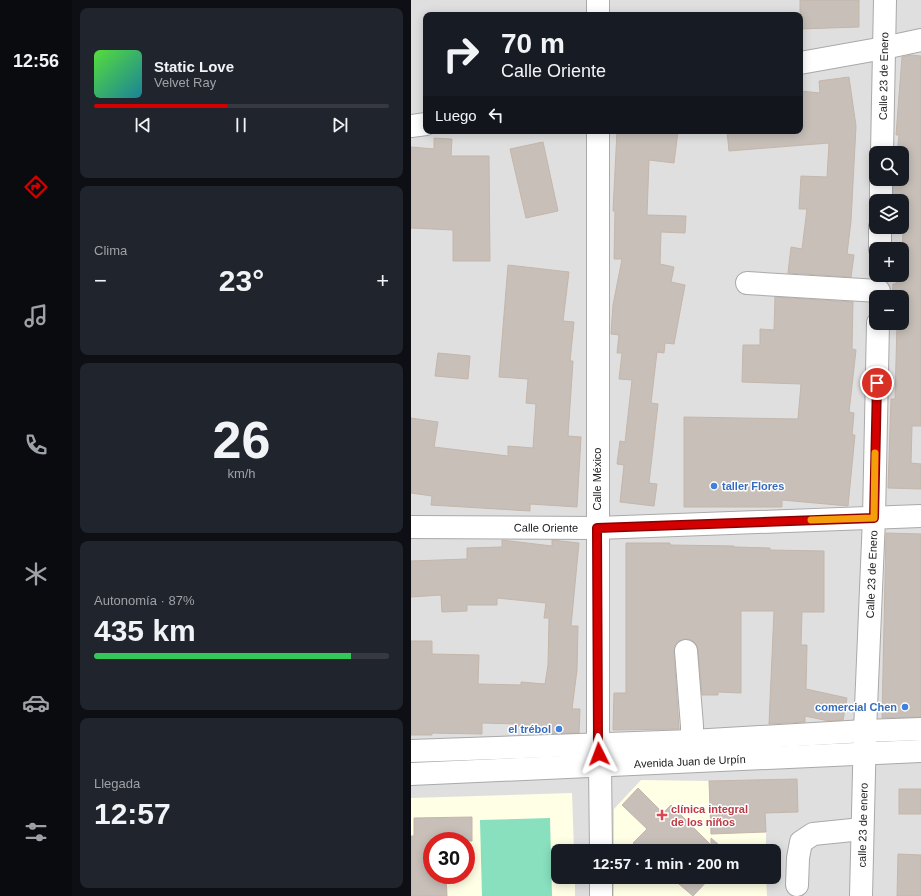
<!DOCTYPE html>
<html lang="es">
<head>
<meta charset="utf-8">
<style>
	:root { --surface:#171b24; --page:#20242c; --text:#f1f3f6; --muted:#9ea1a6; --line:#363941; --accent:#d40000 }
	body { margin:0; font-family:Helvetica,sans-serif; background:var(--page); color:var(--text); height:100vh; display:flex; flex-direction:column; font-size:15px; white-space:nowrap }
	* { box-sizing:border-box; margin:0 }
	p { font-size:13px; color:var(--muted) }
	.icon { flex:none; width:22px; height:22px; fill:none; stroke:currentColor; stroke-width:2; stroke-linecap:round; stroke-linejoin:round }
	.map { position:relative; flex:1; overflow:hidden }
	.drawer { display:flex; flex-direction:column; gap:8px; padding:8px; background:#0d0f14; width:339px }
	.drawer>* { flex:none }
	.banner { position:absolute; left:12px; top:12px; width:380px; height:122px; border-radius:8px; box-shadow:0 2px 10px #0003; background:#171b24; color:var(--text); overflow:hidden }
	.buttons { position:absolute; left:458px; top:146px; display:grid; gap:8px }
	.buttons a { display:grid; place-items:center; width:40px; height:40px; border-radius:8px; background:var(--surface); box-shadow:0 2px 10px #0003; font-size:20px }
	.speed { position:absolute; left:12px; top:832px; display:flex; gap:8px; font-size:20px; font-weight:700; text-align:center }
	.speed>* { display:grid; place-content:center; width:52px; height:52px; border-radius:50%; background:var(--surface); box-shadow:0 2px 10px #0003; line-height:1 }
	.speed .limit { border:6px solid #d22; background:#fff; color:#111 }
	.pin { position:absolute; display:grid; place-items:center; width:34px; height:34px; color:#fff; margin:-17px; border:2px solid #fff; border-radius:50%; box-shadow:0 1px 4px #0007 }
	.me { position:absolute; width:44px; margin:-22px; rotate:357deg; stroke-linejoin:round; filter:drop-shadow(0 0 3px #0008) }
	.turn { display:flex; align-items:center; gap:14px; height:84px; padding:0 12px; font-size:18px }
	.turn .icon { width:52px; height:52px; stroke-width:2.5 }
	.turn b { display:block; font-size:28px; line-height:34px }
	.then { display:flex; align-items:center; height:38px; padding:0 12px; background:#0003; gap:8px; font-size:15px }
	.big { font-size:30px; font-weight:700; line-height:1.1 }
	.drawer .tile { flex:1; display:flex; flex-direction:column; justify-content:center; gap:6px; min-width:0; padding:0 14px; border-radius:8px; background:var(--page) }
	.drawer .dial { align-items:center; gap:0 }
	.dial b { font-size:52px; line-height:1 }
	.song { display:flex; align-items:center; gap:12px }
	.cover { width:48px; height:48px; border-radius:6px; background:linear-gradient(135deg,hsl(110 70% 55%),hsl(190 70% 35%)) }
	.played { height:4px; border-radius:2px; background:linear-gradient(90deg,var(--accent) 45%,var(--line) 45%) }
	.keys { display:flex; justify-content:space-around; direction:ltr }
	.heat { display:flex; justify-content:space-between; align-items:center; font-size:22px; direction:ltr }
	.charge { height:6px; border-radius:3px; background:linear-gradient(90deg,#34c759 87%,var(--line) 0) }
	.trip { position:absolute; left:140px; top:844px; width:230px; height:40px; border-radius:8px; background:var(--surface); box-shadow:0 2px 10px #0003; font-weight:700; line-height:40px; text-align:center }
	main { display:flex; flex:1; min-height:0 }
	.dock { display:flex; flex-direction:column; width:72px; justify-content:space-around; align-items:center; background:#090b0e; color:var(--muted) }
	.dock .icon { width:28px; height:28px }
	.dock .on { color:var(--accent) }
	.dock b { font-size:18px; color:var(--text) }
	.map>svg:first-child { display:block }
</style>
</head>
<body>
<main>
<nav class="dock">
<b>12:56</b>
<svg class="icon on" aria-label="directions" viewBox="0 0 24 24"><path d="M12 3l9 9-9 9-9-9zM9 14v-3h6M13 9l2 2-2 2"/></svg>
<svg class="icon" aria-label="music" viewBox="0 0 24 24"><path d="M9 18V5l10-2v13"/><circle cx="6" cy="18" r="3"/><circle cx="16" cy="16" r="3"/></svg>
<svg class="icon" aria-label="phone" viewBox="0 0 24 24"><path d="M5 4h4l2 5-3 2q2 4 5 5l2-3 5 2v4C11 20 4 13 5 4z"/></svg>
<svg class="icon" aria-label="climate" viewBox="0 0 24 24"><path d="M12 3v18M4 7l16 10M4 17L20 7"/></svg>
<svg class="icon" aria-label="car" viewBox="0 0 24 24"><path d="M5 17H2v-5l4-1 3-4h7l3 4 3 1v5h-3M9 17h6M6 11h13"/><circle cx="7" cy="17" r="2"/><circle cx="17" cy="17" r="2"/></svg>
<svg class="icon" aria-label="filters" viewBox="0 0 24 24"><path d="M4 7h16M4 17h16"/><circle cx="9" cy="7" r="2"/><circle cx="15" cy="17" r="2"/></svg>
</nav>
<section class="drawer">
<div class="tile">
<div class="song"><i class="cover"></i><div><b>Static Love</b><p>Velvet Ray</p></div></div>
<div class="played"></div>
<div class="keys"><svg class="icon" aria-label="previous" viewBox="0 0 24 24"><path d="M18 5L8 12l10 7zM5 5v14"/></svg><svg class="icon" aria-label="pause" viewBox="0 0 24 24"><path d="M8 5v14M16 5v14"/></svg><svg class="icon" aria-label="next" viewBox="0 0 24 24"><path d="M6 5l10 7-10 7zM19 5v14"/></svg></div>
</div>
<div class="tile"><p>Clima</p>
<div class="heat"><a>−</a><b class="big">23°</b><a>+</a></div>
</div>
<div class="tile dial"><b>26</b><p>km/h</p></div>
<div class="tile"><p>Autonomía · 87%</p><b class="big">435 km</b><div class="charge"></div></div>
<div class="tile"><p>Llegada</p><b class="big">12:57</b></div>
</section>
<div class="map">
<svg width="510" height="896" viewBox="0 0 510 896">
	<rect width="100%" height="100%" fill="#f2efe9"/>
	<!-- residential -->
	<path fill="#e0dfdf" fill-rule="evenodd" d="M 0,0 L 510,0 L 510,896 L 0,896 ZM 15,15 L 389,15 L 389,131 L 15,131 ZM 465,153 L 491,153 L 491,179 L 465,179 ZM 465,201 L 491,201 L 491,227 L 465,227 ZM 465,249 L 491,249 L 491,275 L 465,275 ZM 465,297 L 491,297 L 491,323 L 465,323 ZM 21,841 L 55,841 L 55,875 L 21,875 ZM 147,851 L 363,851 L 363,877 L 147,877 Z"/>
	<!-- education -->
	<g fill="#ffffe5" fill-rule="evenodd">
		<path d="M 230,780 L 298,781 L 299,821 L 330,821 L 330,833 L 355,832 L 355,851 L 203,851 L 203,809 Z"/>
		<path d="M 161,793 L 163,851 L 147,851 L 147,877 L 164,877 L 164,896 L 0,896 L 0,798 ZM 21,841 L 55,841 L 55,875 L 21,875 Z"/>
		<path d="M 203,877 L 355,877 L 356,896 L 203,896 Z"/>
	</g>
	<!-- pitch -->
	<path fill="#88e0be" d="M 139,818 L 141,896 L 71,896 L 69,820 Z"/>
	<!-- building -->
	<g fill="#c7bfb8" stroke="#c4b6ab">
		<path d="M 389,0 L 448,0 L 448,27 L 389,29 Z"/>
		<path d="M 500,55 L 510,56 L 510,426 L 501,426 L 500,463 L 510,464 L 510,489 L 477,488 L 480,399 L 484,399 L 486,324 L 479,323 L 491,323 L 491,297 L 481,297 L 482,284 L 485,284 L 486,275 L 491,275 L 491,249 L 492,233 L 482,232 L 482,227 L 491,227 L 491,201 L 482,201 L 482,190 L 484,179 L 491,179 L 491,153 L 486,153 L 488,135 L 485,135 L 491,57 Z"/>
		<path d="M 438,77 L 445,126 L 440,221 L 436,254 L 443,255 L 440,277 L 377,273 L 380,247 L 391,249 L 396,209 L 388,209 L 390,176 L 416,177 L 418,143 L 318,151 L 316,131 L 389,131 L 389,91 L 409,93 L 408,81 Z"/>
		<path d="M 206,131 L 267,131 L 263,163 L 238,160 L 236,215 L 275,216 L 274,233 L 250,232 L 249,264 L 263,267 L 260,282 L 274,285 L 263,344 L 254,343 L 253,353 L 246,352 L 240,403 L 247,404 L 238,483 L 246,484 L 243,506 L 209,502 L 213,465 L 206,464 L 209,441 L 214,442 L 221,380 L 208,379 L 211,353 L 206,353 L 208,335 L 200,334 L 202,305 L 211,259 L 203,259 L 204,211 L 202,211 Z"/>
		<path d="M 23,138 L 41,139 L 40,156 L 78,156 L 79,261 L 42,261 L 42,230 L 0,228 L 0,147 L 23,149 Z"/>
		<path d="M 132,142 L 147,211 L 115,218 L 99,149 Z"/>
		<path d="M 97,265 L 158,272 L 152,321 L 163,322 L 159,361 L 162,361 L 157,436 L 170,437 L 166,507 L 119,504 L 119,511 L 20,505 L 21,496 L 0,493 L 0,418 L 27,422 L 23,447 L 97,456 L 97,446 L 122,448 L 125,404 L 115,403 L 117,379 L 88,377 Z"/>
		<path d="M 364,297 L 442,302 L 441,349 L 445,350 L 438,412 L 443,413 L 441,435 L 444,435 L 437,506 L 371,500 L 371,507 L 273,507 L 273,417 L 387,419 L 390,384 L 331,382 L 332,345 L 349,345 L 349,329 L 363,330 Z"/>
		<path d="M 27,353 L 59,356 L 57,379 L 24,376 Z"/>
		<path d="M 475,533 L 510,534 L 510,717 L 471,718 Z"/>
		<path d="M 91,540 L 141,546 L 141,540 L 168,543 L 160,626 L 167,626 L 166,670 L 161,709 L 169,709 L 168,733 L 135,734 L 135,729 L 106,726 L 106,724 L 71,723 L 71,734 L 21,733 L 21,735 L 0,735 L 0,641 L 21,641 L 21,654 L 68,655 L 67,684 L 110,685 L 110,682 L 134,684 L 137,665 L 138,618 L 133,618 L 135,603 L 86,598 L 86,605 L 56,605 L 56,611 L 31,612 L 30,595 L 0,597 L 0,561 L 56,559 L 56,548 L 91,547 Z"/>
		<path d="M 215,543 L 259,543 L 259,545 L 323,546 L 323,547 L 359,548 L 359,550 L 413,551 L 413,612 L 391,612 L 390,645 L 396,645 L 395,689 L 436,698 L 432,720 L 418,721 L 394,716 L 394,722 L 358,724 L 363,611 L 330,611 L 330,693 L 307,692 L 307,695 L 291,695 L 287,650 L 285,644 L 281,640 L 274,639 L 268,641 L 264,645 L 263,652 L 268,729 L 202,730 L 203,693 L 215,693 Z"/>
		<path d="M 386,779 L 387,812 L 354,813 L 355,832 L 300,834 L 298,781 Z"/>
		<path d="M 227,788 L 252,813 L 260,805 L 300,845 L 300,838 L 315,851 L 231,851 L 222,843 L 236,829 L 211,805 Z"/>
		<rect x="488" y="789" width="22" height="25"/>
		<path d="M 61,817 L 61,841 L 21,841 L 21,875 L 35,875 L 36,896 L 0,896 L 0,836 L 3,836 L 3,818 Z"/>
		<path d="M 487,854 L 510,855 L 510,896 L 486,896 Z"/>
		<path d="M 264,877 L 300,877 L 282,896 L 262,879 Z"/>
	</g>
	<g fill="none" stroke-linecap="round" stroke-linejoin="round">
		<!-- minor casing -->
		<g stroke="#a9a9a9" stroke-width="24">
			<g id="minor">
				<path d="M 187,15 L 187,0"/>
				<path d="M 389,63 L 473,48 L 510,40"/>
				<path d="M 0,126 L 15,124"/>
				<path d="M 187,131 L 187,744 L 189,765 L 190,851"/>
				<path id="s1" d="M 471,153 L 474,0"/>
				<path d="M 470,201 L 470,179"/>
				<path d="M 469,249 L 469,227"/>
				<path d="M 336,283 L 468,291"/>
				<path id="s2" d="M 0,527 L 186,528 L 510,516"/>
				<path d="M 275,651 L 281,726 L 281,741"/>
				<path d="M 0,751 L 281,741 L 454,731 L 510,729"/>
				<path id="s3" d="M 0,774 L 510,751"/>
				<path d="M 190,877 L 190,896"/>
				<path d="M 386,885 L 387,858 L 390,842 L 402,834 L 451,829"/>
				<path id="s4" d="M 450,896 L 454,731 L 463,518 L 467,323"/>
			</g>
		</g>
		<!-- minor -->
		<use href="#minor" stroke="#fff" stroke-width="22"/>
	</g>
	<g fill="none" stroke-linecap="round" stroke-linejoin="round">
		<!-- route casing -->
		<g stroke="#8a0000" stroke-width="10">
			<path id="route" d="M 188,754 L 187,744 L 186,528 L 463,518 L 466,383"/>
		</g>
		<!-- route -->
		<use href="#route" stroke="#d40000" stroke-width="7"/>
		<!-- slow -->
		<path stroke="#f59e0b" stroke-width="7" d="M 400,520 L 463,518 L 464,453"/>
	</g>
	<!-- markers -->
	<g fill="#3f7fe0" stroke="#fff" stroke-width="1.5">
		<circle cx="303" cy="486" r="4"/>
		<circle cx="494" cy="707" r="4"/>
		<circle cx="148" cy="729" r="4"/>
	</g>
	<path fill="#e0444e" stroke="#fff" stroke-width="1.5" d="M249 809h4v4h4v4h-4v4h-4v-4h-4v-4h4z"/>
	<g text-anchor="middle" stroke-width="3" stroke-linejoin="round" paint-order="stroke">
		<!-- street labels -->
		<g font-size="11" fill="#222" stroke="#fff">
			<text dy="4" stroke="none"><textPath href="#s1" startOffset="77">Calle 23 de Enero</textPath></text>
			<text transform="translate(186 479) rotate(-90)" y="4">Calle México</text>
			<text dy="4" stroke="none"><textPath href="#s2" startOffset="135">Calle Oriente</textPath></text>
			<text dy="4" stroke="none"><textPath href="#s4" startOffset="322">Calle 23 de Enero</textPath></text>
			<text dy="4" stroke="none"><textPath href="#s3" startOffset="279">Avenida Juan de Urpín</textPath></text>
			<text dy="4" stroke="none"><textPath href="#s4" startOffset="71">calle 23 de enero</textPath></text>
		</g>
		<!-- shop labels -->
		<g font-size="11" font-weight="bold" fill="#366cbe" stroke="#fff" text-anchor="end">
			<text x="311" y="490" text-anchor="start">taller Flores</text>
			<text x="486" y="711">comercial Chen</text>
			<text x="140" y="733">el trébol</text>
		</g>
		<!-- health labels -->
		<g font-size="11" font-weight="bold" fill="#be3a42" stroke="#fff" text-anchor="start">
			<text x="260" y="813">clínica integral<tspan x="260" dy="13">de los niños</tspan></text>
		</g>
	</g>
</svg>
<div class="buttons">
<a><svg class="icon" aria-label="search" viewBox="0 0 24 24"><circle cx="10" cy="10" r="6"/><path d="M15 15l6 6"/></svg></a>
<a><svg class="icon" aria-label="layers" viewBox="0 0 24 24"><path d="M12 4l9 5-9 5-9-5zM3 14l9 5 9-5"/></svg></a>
<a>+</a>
<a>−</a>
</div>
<div class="speed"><div class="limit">30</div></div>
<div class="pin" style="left:466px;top:383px;background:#d93025"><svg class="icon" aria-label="arrive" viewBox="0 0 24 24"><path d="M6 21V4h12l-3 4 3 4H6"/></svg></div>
<svg class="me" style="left:188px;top:754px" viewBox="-20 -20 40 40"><path d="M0-17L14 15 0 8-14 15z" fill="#d40000" stroke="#fff" stroke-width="4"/></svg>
<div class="trip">12:57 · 1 min · 200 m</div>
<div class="banner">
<div class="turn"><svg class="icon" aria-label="right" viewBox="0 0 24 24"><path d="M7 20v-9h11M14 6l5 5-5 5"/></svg><div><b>70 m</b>Calle Oriente</div></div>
<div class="then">Luego<svg class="icon" aria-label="left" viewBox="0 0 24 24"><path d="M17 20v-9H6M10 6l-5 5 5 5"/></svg></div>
</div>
</div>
</main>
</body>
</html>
